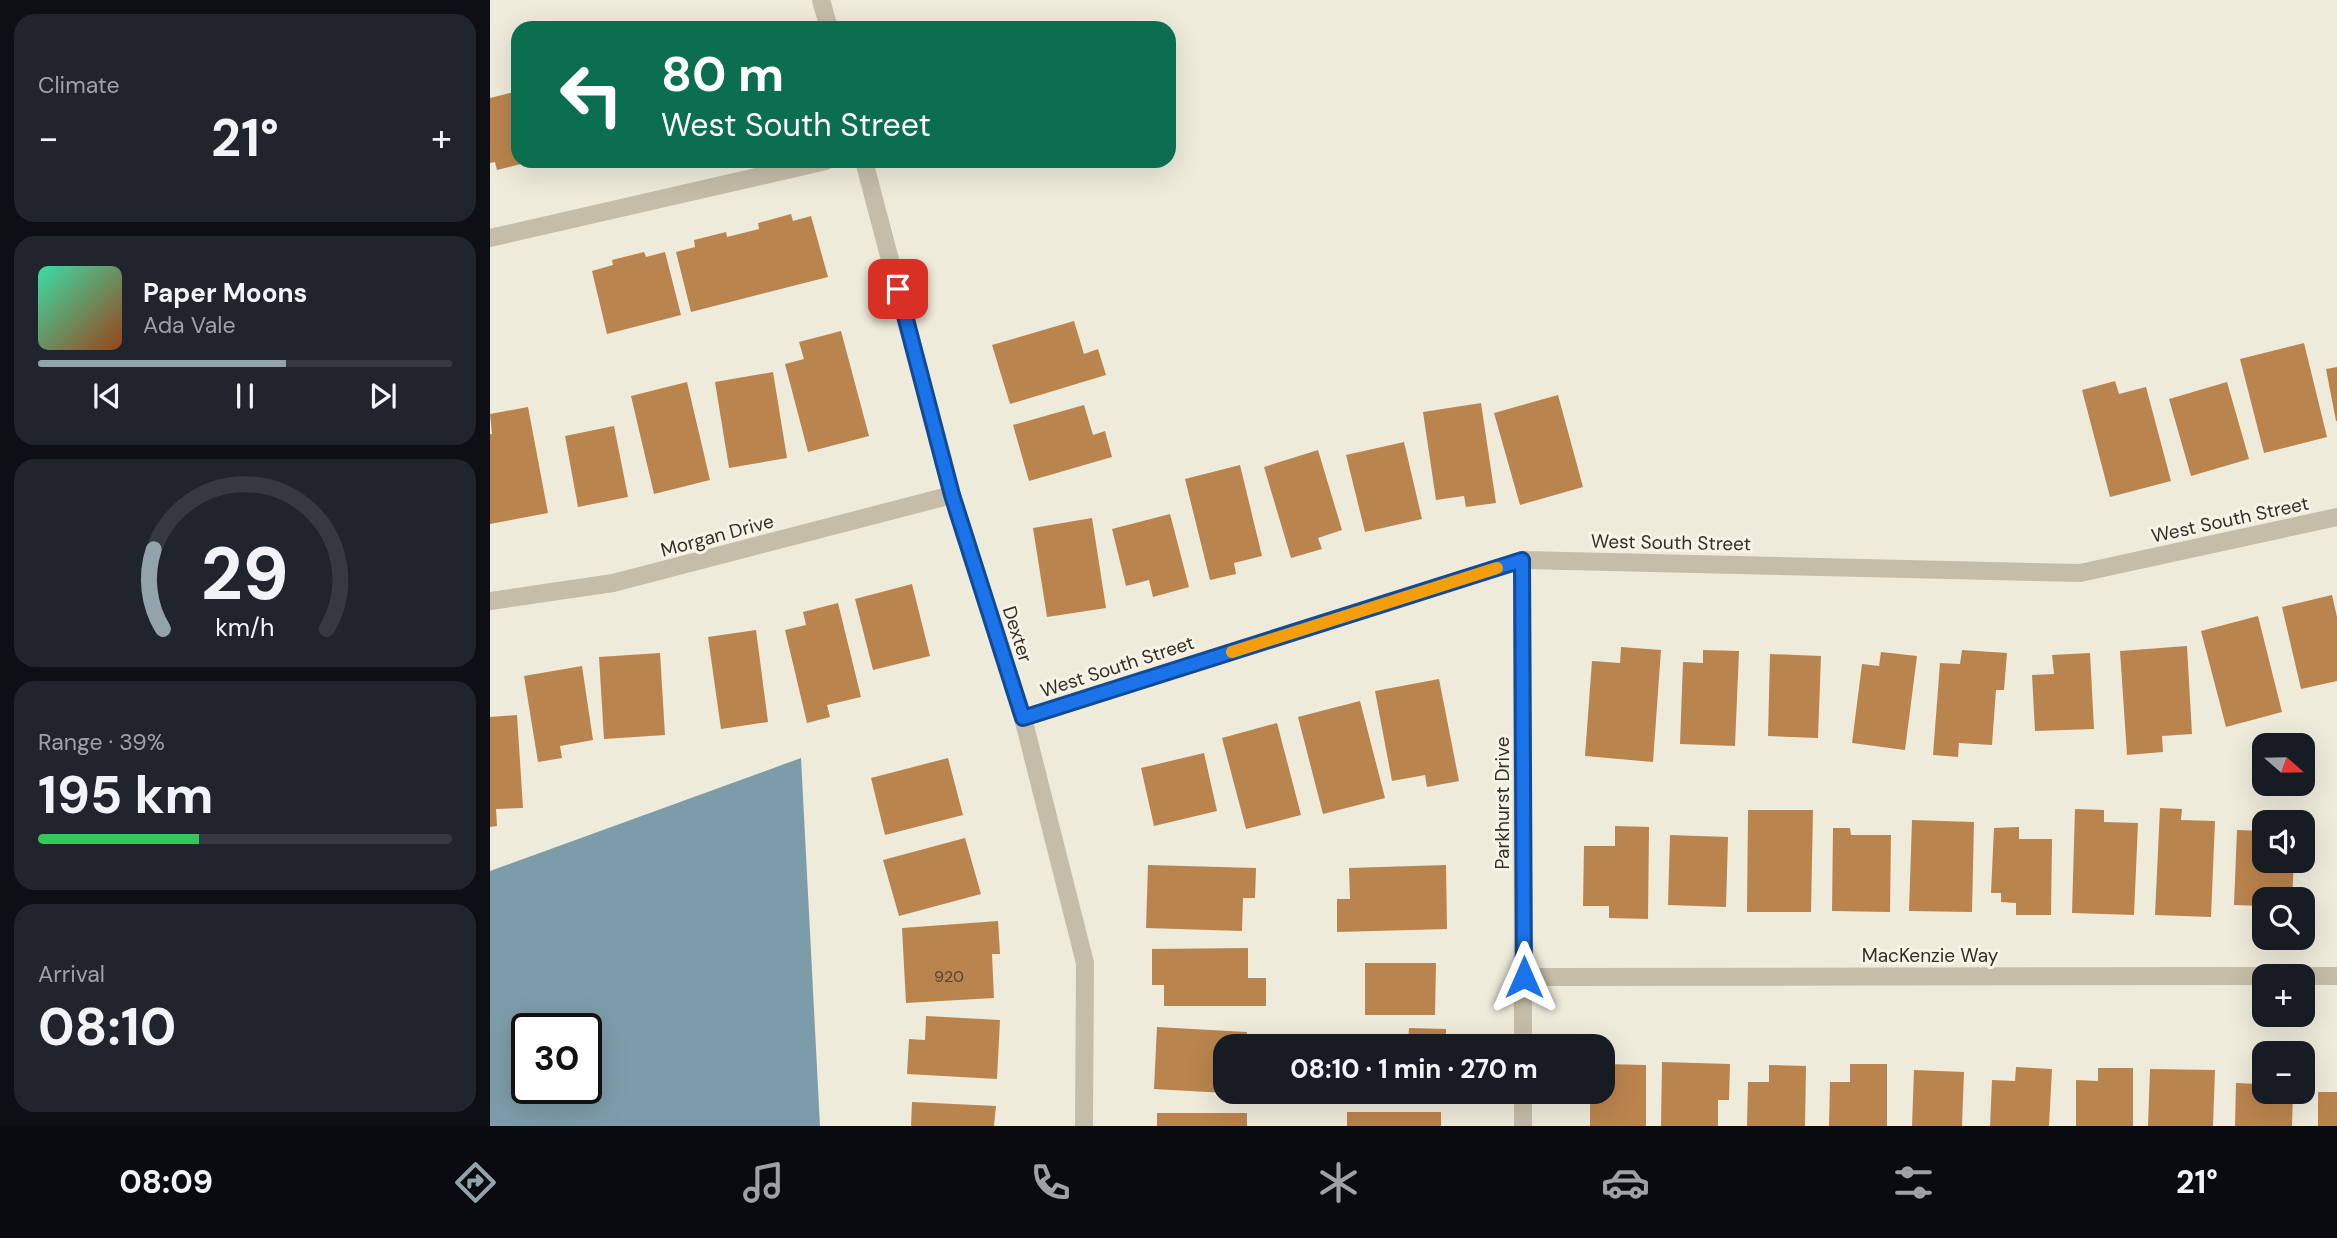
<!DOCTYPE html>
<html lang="en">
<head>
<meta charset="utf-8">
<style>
	:root { --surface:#171b24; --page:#20242c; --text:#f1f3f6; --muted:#9ea1a6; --line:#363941; --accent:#93a3ac }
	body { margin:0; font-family:"DM Sans",sans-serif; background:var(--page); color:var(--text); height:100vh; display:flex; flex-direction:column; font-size:26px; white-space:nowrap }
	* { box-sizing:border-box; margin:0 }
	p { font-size:23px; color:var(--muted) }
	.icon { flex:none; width:38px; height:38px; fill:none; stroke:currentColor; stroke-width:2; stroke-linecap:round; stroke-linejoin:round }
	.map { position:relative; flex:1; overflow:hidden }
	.drawer { display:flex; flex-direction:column; gap:14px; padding:14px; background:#0d0f14; width:490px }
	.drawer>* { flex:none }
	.hud { position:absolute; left:21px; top:21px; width:665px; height:147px; border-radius:21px; box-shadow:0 7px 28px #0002; background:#0b6e4f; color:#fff; overflow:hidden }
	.needle { width:46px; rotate:110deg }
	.buttons { position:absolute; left:1762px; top:733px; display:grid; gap:14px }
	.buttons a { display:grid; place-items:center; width:63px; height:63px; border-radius:14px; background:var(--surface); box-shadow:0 7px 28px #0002; font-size:35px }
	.speed { position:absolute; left:21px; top:1013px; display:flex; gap:14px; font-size:35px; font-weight:700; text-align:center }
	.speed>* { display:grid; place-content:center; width:91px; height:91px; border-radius:50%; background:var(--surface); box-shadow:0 7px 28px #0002; line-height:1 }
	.speed .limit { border:4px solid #111; border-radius:10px; background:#fff; color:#111 }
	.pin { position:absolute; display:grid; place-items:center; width:60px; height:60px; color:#fff; margin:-30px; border-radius:14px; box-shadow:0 4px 10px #0006 }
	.me { position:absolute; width:77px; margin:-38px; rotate:0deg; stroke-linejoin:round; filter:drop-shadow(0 0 5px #0008) }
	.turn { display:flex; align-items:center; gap:24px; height:147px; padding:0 35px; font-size:32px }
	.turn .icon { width:91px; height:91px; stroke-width:2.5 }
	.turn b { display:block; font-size:49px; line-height:60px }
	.big { font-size:52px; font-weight:700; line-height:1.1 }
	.drawer .widget { flex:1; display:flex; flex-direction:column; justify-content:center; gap:10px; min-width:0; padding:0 24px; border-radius:21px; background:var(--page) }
	.drawer .dial { align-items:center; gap:0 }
	.dial svg { height:182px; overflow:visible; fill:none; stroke:var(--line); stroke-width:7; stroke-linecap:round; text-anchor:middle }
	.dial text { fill:var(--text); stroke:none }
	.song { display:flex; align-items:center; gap:21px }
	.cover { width:84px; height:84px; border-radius:10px; background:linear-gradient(135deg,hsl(160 70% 55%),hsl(20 70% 35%)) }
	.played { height:7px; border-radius:4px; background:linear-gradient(90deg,var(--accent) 60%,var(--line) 60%) }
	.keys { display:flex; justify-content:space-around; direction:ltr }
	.heat { display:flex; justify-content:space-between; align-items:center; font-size:38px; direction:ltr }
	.charge { height:10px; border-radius:5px; background:linear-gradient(90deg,#34c759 39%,var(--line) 0) }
	.trip { position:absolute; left:723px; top:1034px; width:402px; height:70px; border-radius:21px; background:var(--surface); box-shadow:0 7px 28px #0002; font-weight:700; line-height:70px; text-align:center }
	.tab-bar { display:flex; height:112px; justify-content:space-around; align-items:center; background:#090b0e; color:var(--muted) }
	.tab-bar .icon { width:49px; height:49px }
	.tab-bar .on { color:var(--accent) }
	.tab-bar b { font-size:32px; color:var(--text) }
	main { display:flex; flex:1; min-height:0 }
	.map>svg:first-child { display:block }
</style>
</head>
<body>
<main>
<section class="drawer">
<div class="widget"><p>Climate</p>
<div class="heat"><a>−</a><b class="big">21°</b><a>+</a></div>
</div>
<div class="widget">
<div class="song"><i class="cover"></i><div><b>Paper Moons</b><p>Ada Vale</p></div></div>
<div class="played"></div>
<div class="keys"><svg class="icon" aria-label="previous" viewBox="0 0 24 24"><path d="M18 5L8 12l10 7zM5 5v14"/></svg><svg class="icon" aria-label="pause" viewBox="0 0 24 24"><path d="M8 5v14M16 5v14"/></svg><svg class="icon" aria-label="next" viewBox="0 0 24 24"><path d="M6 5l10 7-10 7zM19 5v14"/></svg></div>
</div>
<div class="widget dial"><svg viewBox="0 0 100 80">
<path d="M14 69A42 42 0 1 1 86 69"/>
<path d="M14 69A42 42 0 0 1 10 34" stroke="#93a3ac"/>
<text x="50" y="56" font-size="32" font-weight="700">29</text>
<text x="50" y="72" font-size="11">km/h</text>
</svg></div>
<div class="widget"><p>Range · 39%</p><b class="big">195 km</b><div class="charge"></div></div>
<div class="widget"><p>Arrival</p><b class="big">08:10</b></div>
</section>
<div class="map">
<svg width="1847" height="1126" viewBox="0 0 1847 1126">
	<rect width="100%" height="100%" fill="#efebdb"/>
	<!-- water -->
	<path fill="#7d9ca9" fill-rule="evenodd" d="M 311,758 L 330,1126 L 0,1126 L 0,871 ZM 37,1029 L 96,1029 L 96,1088 L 37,1088 Z"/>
	<!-- building -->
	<g fill="#ba844e">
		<path d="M 28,91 L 28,161 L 39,162 L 7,170 L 5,162 L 0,163 L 0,98 Z"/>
		<path d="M 301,214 L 303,221 L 321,216 L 338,277 L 201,312 L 186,252 L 205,247 L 204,240 L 236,232 L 237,237 L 269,229 L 268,223 Z"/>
		<path d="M 154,252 L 156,257 L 175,252 L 191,315 L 117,334 L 102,271 L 123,265 L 122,260 Z"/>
		<path d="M 584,321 L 594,354 L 608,349 L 616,375 L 520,404 L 502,345 Z"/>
		<path d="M 351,331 L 379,436 L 318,452 L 295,364 L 314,359 L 309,342 Z"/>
		<path d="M 1814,343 L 1837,437 L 1774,453 L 1750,359 Z"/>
		<path d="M 1847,367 L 1847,421 L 1846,421 L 1836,369 Z"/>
		<path d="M 283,372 L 297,458 L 239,468 L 225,382 Z"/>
		<path d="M 1625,381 L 1629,394 L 1656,387 L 1681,481 L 1620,497 L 1592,390 Z"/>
		<path d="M 197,382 L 220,480 L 164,494 L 141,396 Z"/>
		<path d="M 1737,382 L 1759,459 L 1701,476 L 1679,399 Z"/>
		<path d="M 1068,395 L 1093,487 L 1030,505 L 1004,413 Z"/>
		<path d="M 991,403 L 1006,503 L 976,507 L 974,496 L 946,500 L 933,412 Z"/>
		<path d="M 594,405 L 603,435 L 615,431 L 622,457 L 539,481 L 523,425 Z"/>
		<path d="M 38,407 L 58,513 L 0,524 L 0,434 L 2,434 L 0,414 Z"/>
		<path d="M 124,426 L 138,497 L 88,507 L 75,436 Z"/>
		<path d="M 914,442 L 932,519 L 875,532 L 856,455 Z"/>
		<path d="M 828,450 L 852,530 L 828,538 L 832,549 L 801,558 L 774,467 Z"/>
		<path d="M 750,465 L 772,556 L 744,563 L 746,574 L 720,580 L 695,479 Z"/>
		<path d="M 680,514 L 699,587 L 663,597 L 659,580 L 636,586 L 622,529 Z"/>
		<path d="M 602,518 L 616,608 L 557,617 L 543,528 Z"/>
		<path d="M 422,584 L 440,656 L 383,670 L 365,599 Z"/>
		<path d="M 1842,595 L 1847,617 L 1847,681 L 1811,689 L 1792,607 Z"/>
		<path d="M 348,603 L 371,697 L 337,705 L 340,717 L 317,723 L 295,630 L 316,625 L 313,612 Z"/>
		<path d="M 1768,616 L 1792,712 L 1736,727 L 1711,631 Z"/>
		<path d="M 266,630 L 278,722 L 231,729 L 218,637 Z"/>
		<path d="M 1697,646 L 1702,734 L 1672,736 L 1673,752 L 1637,755 L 1630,651 Z"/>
		<path d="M 1131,647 L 1171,650 L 1163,762 L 1095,756 L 1102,661 L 1130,663 Z"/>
		<path d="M 1213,650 L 1249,651 L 1245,746 L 1190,744 L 1193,662 L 1213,663 Z"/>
		<path d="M 1472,650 L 1517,653 L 1514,690 L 1506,690 L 1502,745 L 1469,743 L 1468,757 L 1443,755 L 1450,663 L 1470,664 Z"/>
		<path d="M 1391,652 L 1427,656 L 1415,750 L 1362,743 L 1372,664 L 1389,666 Z"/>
		<path d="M 170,653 L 175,735 L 114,739 L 109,657 Z"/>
		<path d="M 1600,653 L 1604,729 L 1545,731 L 1542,675 L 1564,674 L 1562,655 Z"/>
		<path d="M 1280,654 L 1331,656 L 1328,738 L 1278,736 Z"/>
		<path d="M 92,666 L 103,740 L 70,746 L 72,758 L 48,762 L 34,676 Z"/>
		<path d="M 949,679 L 969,781 L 937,787 L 935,775 L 902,781 L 885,691 Z"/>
		<path d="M 870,701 L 895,798 L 833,814 L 808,717 Z"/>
		<path d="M 27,715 L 33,808 L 6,809 L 7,826 L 0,827 L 0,717 Z"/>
		<path d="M 787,723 L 811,815 L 756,829 L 732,738 Z"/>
		<path d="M 714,753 L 727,811 L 664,826 L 651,768 Z"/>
		<path d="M 458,758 L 473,815 L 395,835 L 381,778 Z"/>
		<path d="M 1670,808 L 1692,809 L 1691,820 L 1725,821 L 1721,917 L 1665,915 Z"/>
		<path d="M 1585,809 L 1614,810 L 1614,822 L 1648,823 L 1644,915 L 1582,913 Z"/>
		<path d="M 1258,810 L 1323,810 L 1321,912 L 1257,912 Z"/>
		<path d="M 1422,820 L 1484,822 L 1482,912 L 1419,911 Z"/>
		<path d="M 1125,826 L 1159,827 L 1158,919 L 1119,918 L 1119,906 L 1093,906 L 1094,846 L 1125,846 Z"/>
		<path d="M 1529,827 L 1529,839 L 1562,839 L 1561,915 L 1526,915 L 1526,903 L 1511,902 L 1511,893 L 1501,893 L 1504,828 Z"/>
		<path d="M 1343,828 L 1360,828 L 1361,835 L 1401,835 L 1400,912 L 1342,911 Z"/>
		<path d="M 1747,830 L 1774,831 L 1774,861 L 1804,861 L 1802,900 L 1774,900 L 1774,906 L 1744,905 Z"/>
		<path d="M 1180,835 L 1238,837 L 1236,907 L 1178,905 Z"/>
		<path d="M 475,838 L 491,894 L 409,916 L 393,860 Z"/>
		<path d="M 658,865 L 766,868 L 765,898 L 753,898 L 752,931 L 656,928 Z"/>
		<path d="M 956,865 L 957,929 L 847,932 L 847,899 L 860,899 L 859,868 Z"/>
		<path d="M 508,921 L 510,954 L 502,954 L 504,998 L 416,1003 L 412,928 Z"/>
		<path d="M 758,948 L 758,978 L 776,978 L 776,1006 L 674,1006 L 674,985 L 662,985 L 662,949 Z"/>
		<path d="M 875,963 L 946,963 L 945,1015 L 875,1015 Z"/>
		<path d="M 436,1016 L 510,1020 L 507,1079 L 417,1074 L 419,1039 L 435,1040 Z"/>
		<path d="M 667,1027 L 757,1032 L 756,1046 L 735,1046 L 735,1093 L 664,1089 Z"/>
		<path d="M 919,1028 L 956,1029 L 956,1046 L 865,1046 L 866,1038 L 918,1040 Z"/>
		<path d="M 1172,1062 L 1240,1064 L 1239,1100 L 1228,1100 L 1228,1126 L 1171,1126 Z"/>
		<path d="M 1113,1064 L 1156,1065 L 1156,1126 L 1100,1126 L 1100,1092 L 1113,1092 Z"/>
		<path d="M 1360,1064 L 1397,1064 L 1397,1126 L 1339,1126 L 1340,1082 L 1360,1082 Z"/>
		<path d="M 1279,1065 L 1316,1066 L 1315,1126 L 1257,1126 L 1258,1082 L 1279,1082 Z"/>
		<path d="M 1526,1067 L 1562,1069 L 1559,1126 L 1500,1126 L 1502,1080 L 1525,1081 Z"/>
		<path d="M 1608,1068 L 1643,1068 L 1643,1126 L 1586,1126 L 1586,1080 L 1608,1081 Z"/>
		<path d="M 1660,1069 L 1725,1070 L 1723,1126 L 1658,1126 Z"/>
		<path d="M 1424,1070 L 1474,1072 L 1472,1126 L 1422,1126 Z"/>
		<path d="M 1769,1071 L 1774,1071 L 1774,1092 L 1803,1092 L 1802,1126 L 1745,1126 L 1746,1083 L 1769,1084 Z"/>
		<path d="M 853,1092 L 943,1092 L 943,1100 L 853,1096 Z"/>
		<rect x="1828" y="1092" width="19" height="34"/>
		<path d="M 422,1102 L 506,1106 L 504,1126 L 421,1126 Z"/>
		<rect x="857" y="1112" width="94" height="14"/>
		<rect x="667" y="1113" width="90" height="13"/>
	</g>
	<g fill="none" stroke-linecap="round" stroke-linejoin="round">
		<!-- minor -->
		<g stroke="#c6bda8" stroke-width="18">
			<path d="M 331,0 L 339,28"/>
			<path d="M 374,161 L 462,495 L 533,718 L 595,963 L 594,1126"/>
			<path d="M 0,238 L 336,161"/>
			<path d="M 1032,560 L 1033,1046"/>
			<path d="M 0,601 L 123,583 L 462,495"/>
			<path d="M 533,718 L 1032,560 L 1590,573 L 1847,517"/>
			<path d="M 1033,977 L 1847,976"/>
			<path d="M 1033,1126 L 1033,1092"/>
		</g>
	</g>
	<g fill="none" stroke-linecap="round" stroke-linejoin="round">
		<!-- route casing -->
		<g stroke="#114b97" stroke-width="18">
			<path id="route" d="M 408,289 L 462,495 L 533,718 L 1032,560 L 1034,977"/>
		</g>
		<!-- route -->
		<use href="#route" stroke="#1a73e8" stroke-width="12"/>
		<!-- slow -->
		<path stroke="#f59e0b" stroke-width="12" d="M 742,652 L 1007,568"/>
	</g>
	<g text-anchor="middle" stroke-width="6" stroke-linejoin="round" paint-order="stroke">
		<!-- number labels -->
		<g font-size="16" fill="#564432">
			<text x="459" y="982">920</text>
		</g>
		<!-- street labels -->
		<g font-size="19" fill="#342e28" stroke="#f7f4e7">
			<text transform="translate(1740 519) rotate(-12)" y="7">West South Street</text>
			<text transform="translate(227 535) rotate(-15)" y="7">Morgan Drive</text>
			<text transform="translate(1181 542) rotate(1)" y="7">West South Street</text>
			<text transform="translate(528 634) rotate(72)" y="7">Dexter</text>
			<text transform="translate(627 666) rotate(-18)" y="7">West South Street</text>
			<text transform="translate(1012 803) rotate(-90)" y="7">Parkhurst Drive</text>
			<text x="1440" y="962">MacKenzie Way</text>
		</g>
	</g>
</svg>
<div class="buttons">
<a><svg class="needle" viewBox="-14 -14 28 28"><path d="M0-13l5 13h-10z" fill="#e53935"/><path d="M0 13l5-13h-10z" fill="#9ea1a6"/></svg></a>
<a><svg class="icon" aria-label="sound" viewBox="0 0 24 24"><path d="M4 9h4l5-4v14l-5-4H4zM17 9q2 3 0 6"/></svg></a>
<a><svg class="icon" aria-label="search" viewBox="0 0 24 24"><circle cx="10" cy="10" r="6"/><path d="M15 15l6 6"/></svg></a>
<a>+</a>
<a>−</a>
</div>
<div class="speed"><div class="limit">30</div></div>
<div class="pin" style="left:408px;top:289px;background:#d93025"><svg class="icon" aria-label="arrive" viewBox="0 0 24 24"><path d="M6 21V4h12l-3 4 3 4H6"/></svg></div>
<svg class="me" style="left:1034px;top:977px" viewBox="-20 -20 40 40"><path d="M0-17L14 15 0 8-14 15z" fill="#1a73e8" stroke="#fff" stroke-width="4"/></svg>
<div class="trip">08:10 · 1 min · 270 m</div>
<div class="hud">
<div class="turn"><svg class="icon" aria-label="left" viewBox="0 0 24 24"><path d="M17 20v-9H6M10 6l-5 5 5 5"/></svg><div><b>80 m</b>West South Street</div></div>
</div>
</div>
</main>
<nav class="tab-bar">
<b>08:09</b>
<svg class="icon on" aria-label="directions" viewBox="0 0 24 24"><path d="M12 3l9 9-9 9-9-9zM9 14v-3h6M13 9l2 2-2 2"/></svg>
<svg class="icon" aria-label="music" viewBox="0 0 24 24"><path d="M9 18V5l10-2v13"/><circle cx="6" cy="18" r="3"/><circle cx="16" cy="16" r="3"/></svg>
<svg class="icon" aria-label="phone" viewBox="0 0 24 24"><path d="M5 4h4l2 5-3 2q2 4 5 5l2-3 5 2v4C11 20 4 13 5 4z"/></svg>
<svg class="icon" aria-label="climate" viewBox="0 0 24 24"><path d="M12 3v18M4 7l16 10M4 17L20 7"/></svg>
<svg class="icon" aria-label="car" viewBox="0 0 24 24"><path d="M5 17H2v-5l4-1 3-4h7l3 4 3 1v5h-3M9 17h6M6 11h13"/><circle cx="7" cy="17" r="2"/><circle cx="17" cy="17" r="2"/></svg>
<svg class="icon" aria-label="filters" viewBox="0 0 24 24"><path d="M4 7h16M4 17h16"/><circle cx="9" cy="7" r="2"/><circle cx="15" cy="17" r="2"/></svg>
<b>21°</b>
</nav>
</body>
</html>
